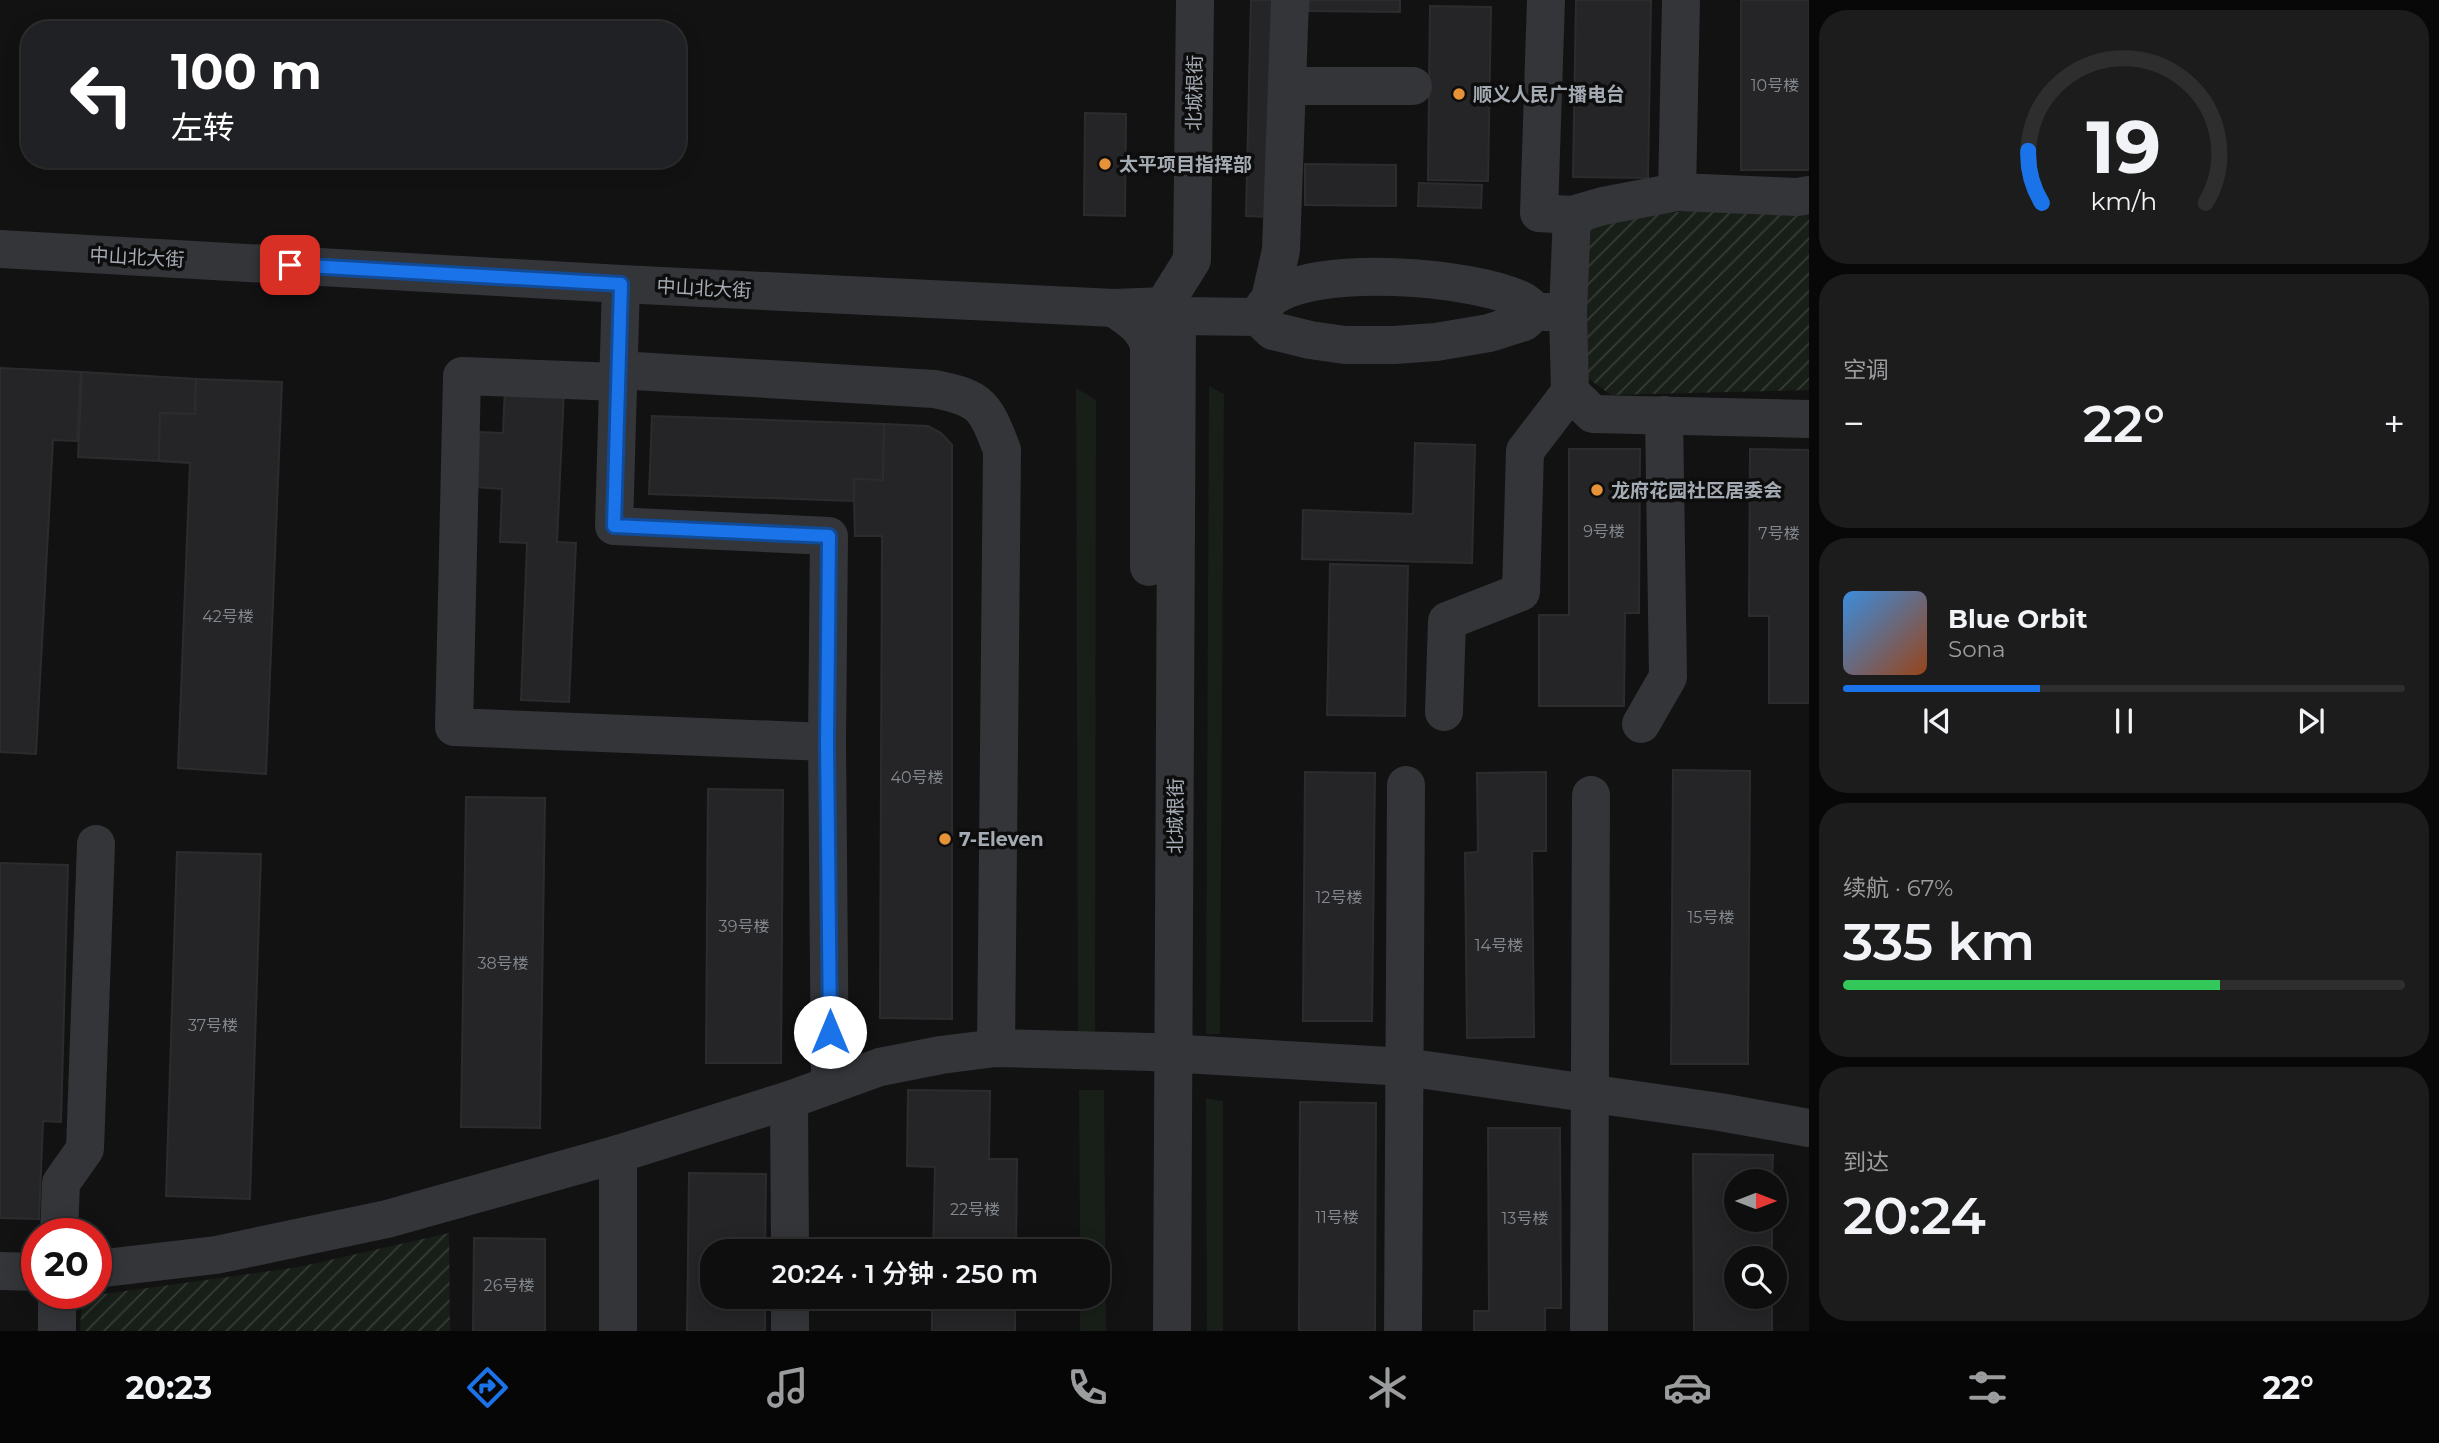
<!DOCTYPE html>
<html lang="zh">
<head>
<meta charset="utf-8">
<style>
	:root { --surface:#0e0e0e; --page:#1c1c1c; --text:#f1f3f6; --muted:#9b9c9e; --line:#2e2e2e; --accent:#1a73e8 }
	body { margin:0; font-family:Montserrat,"Noto Sans SC",sans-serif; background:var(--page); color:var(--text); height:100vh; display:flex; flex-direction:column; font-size:26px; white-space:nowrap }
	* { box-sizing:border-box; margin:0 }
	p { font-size:23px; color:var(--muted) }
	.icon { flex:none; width:38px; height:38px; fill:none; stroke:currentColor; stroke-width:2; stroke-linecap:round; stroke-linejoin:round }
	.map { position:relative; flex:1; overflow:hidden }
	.panel { display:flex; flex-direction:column; gap:10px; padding:10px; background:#080808; width:630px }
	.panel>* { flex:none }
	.guide { position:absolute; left:21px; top:21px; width:665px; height:147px; border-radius:28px; box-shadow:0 4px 18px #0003,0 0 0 2px var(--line); background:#202124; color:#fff; overflow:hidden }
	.needle { width:46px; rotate:90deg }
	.controls { position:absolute; left:1724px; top:1169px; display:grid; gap:14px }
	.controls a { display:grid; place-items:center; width:63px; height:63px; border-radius:50%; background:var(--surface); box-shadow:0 4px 18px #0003,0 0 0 2px var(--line); font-size:35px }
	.speed { position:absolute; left:21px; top:1218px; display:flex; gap:14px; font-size:35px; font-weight:700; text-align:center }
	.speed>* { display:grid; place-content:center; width:91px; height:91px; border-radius:50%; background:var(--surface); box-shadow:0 4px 18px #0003,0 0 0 2px var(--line); line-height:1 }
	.speed .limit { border:10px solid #d22; background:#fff; color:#111 }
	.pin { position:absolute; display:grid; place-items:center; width:60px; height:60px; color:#fff; margin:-30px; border-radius:14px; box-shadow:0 4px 10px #0006 }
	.me { position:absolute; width:77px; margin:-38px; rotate:0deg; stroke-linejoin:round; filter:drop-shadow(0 0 5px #0008) }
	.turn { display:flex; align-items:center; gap:24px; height:147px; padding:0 35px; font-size:32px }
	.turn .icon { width:91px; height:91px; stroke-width:2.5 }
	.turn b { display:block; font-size:49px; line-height:60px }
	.big { font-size:52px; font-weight:600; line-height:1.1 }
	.panel .widget { flex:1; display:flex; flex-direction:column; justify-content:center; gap:10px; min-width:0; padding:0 24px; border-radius:28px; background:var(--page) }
	.panel .dial { align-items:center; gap:0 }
	.dial svg { height:182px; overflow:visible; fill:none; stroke:var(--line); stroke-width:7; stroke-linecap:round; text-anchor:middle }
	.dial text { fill:var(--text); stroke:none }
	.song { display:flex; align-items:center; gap:21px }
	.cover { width:84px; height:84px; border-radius:10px; background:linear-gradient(135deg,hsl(210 70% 55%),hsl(20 70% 35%)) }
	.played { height:7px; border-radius:4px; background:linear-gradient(90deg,var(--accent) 35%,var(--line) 35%) }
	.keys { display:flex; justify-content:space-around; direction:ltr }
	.heat { display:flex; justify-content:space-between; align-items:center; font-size:38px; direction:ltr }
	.charge { height:10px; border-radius:5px; background:linear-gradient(90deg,#34c759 67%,var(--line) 0) }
	.trip { position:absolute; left:700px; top:1239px; width:410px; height:70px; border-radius:28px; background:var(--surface); box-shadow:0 4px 18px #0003,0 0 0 2px var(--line); font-weight:600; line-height:70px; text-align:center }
	.dock { display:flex; height:112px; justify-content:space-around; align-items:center; background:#060606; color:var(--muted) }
	.dock .icon { width:49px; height:49px }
	.dock .current { color:var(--accent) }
	.dock b { font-size:32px; color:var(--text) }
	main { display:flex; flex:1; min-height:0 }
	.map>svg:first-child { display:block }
</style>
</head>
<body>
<main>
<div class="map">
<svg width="1809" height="1331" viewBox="0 0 1809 1331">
	<defs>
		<pattern id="garden-furrows" width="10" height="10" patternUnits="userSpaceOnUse" patternTransform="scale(1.75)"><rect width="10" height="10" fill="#181e18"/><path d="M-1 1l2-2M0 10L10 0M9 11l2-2" fill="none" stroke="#373c37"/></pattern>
	</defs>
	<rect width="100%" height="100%" fill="#121213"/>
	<!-- green -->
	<g fill="#181e18">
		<path d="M 1209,386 L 1224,394 L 1220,1034 L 1206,1034 Z"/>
		<path d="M 1076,388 L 1096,400 L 1095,1031 L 1078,1031 Z"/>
		<path d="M 1079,1090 L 1104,1090 L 1106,1331 L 1080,1331 L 1080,1297 L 1097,1297 L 1097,1251 L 1080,1251 Z"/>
		<path d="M 1206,1098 L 1223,1101 L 1223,1331 L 1207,1331 Z"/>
	</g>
	<!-- garden -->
	<g fill="url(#garden-furrows)">
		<path d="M 1809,208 L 1809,390 L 1611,395 L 1585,376 L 1582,246 L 1595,220 L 1699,210 Z"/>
		<path d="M 449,1233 L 450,1331 L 80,1331 L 82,1297 L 299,1267 Z"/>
	</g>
	<!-- building -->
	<g fill="#252527" stroke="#2c2c2f" stroke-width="2">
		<path d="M 1251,0 L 1277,0 L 1273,217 L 1246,216 Z"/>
		<path d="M 1309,0 L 1400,0 L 1400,12 L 1309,11 Z"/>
		<path d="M 1576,0 L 1651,0 L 1648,178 L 1573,177 Z"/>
		<rect x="1741" y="0" width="68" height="170"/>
		<path d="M 1430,6 L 1491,7 L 1488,181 L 1428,180 Z"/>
		<path d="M 1085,113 L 1126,114 L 1125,216 L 1084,215 Z"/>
		<path d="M 1305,164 L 1396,165 L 1396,206 L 1305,205 Z"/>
		<path d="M 1419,183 L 1482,185 L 1481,208 L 1418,206 Z"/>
		<path d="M 0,368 L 81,372 L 77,441 L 53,440 L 36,754 L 0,752 Z"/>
		<path d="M 82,372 L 196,379 L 195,414 L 160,413 L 159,461 L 78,457 Z"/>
		<path d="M 196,379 L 282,382 L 266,774 L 178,768 L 190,463 L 159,461 L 160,413 L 195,414 Z"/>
		<path d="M 505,387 L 564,390 L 557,542 L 576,543 L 569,702 L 521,700 L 527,543 L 500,542 L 502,489 L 477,487 L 479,432 L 503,433 Z"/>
		<path d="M 652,416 L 884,424 L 883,480 L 854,479 L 854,501 L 649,494 Z"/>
		<path d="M 884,424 L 928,426 L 941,433 L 952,445 L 952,1019 L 880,1018 L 882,536 L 855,536 L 854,501 L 854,479 L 883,480 Z"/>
		<path d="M 1415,443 L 1475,445 L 1472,563 L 1302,559 L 1303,510 L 1413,514 Z"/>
		<path d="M 1569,449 L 1640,449 L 1639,613 L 1625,613 L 1624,706 L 1539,706 L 1539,615 L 1569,615 Z"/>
		<path d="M 1750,449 L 1809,450 L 1809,703 L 1769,703 L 1769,616 L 1749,616 Z"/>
		<path d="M 1330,564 L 1408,566 L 1405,716 L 1327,715 Z"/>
		<path d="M 1673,770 L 1750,771 L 1748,1064 L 1671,1064 Z"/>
		<path d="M 1305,772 L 1375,773 L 1372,1021 L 1303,1021 Z"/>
		<path d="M 1546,772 L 1546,851 L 1532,851 L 1534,1037 L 1467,1038 L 1465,853 L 1478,852 L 1477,773 Z"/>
		<path d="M 708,789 L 783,790 L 781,1063 L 706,1063 Z"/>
		<path d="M 466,797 L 545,798 L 540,1128 L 461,1127 Z"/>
		<path d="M 177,852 L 261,854 L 250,1199 L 166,1196 Z"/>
		<path d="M 0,863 L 68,865 L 61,1122 L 43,1121 L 39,1219 L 0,1218 Z"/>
		<path d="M 908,1090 L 990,1091 L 989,1159 L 1017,1159 L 1016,1251 L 933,1251 L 935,1167 L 907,1166 Z"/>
		<path d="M 1300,1102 L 1376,1103 L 1375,1331 L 1299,1331 Z"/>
		<path d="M 1488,1128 L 1560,1128 L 1561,1308 L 1545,1308 L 1545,1331 L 1474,1331 L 1474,1311 L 1489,1311 Z"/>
		<path d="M 1693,1154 L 1773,1155 L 1772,1181 L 1736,1181 L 1736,1220 L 1772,1220 L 1772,1258 L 1736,1258 L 1736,1297 L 1772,1297 L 1772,1331 L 1694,1331 Z"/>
		<path d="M 689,1173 L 766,1174 L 765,1251 L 712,1251 L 712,1297 L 765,1297 L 765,1331 L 687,1331 Z"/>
		<path d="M 474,1238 L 545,1239 L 545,1331 L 473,1331 Z"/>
		<rect x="932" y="1297" width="83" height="34"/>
	</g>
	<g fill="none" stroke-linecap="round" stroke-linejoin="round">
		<!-- minor -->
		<g stroke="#333538" stroke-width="38">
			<path d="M 1546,0 L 1539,213 L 1572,215"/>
			<path d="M 1287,86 L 1413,86"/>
			<path d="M 1677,192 L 1797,197 L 1809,195"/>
			<path d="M 0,249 L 621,284 L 1114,308 L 1165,306 L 1177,316 L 1172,1331"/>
			<path d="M 621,284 L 614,526 L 829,536 L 827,742 L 830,1085"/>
			<path d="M 1270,299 L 1281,250 L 1290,0"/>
			<path d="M 1114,308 C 1129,319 1143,326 1149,345 L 1149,567"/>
			<path d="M 1544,312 L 1568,312 L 1570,392 L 1593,414 L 1809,419"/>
			<path d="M 1568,312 L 1572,215 L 1603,206 L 1677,192 L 1681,0"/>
			<path d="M 1177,316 L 1258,317 L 1273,331 L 1310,340 L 1345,345 L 1394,345 L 1436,342 L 1489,333 L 1524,322 L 1535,312 C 1532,308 1528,304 1523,301 C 1476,276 1312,263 1270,299 C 1265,303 1261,311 1258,317"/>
			<path d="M 1151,326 L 1192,260 L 1195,0"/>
			<path d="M 618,370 L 934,389 C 982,398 985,406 1002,450 L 996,1048"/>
			<path d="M 618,382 L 462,376 L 454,727 L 827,742"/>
			<path d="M 1444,712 L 1447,621 L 1521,592 L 1525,451 L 1570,392"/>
			<path d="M 1641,724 L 1668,677 L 1664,415"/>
			<path d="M 789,1100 L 790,1251"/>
			<path d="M 618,1154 L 618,1331"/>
			<path d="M 59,1234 L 61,1183 L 85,1149 L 96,844"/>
			<path d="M 96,1269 L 216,1255 L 387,1219 L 618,1154 L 789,1100 L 880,1067 L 941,1055 L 996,1048 L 1151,1052 L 1405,1067 L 1720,1112 L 1809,1128"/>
			<path d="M 0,1271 L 37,1272"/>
			<path d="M 790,1297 L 790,1331"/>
			<path d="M 57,1331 L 57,1293"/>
			<path d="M 1403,1331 L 1406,785"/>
			<path d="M 1589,1331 L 1591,795"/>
		</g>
	</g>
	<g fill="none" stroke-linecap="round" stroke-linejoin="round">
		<!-- route casing -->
		<g stroke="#114b97" stroke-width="18">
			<path id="route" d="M 290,265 L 621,284 L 614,526 L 829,536 L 827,742 L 830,1032"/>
		</g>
		<!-- route -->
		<use href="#route" stroke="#1a73e8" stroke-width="12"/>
	</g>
	<!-- markers -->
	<g fill="#e59238" stroke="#0d0d0e" stroke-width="2.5">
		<circle cx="1459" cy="94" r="7"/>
		<circle cx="1105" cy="164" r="7"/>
		<circle cx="1597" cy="490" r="7"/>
		<circle cx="945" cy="839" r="7"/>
	</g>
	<g text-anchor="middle" stroke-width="7" stroke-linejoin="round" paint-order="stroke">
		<!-- number labels -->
		<g font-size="16" fill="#84898f">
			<text x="1775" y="91">10号楼</text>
			<text x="1604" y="537">9号楼</text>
			<text x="1779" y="539">7号楼</text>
			<text x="228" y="622">42号楼</text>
			<text x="917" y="783">40号楼</text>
			<text x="1339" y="903">12号楼</text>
			<text x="1711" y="923">15号楼</text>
			<text x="744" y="932">39号楼</text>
			<text x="1499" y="951">14号楼</text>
			<text x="503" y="969">38号楼</text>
			<text x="213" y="1031">37号楼</text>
			<text x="975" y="1215">22号楼</text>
			<text x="1337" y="1223">11号楼</text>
			<text x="1525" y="1224">13号楼</text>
			<text x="509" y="1291">26号楼</text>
		</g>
		<!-- street labels -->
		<g font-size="19" fill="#a4abb3" stroke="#0d0d0e">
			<text transform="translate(1194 93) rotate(-89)" y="7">北城根街</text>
			<text transform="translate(137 257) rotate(3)" y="7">中山北大街</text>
			<text transform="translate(704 288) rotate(3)" y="7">中山北大街</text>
			<text transform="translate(1175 816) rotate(-90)" y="7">北城根街</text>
		</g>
		<!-- poi labels -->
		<g font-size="19" font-weight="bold" fill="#a4abb3" stroke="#0d0d0e" text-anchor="start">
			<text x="1473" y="101">顺义人民广播电台</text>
			<text x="1119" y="171">太平项目指挥部</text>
			<text x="1611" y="497">龙府花园社区居委会</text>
			<text x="959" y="846">7-Eleven</text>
		</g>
	</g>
</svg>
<div class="controls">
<a><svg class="needle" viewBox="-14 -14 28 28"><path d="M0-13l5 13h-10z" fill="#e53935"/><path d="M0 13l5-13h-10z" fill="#9b9c9e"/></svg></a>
<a><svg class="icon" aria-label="search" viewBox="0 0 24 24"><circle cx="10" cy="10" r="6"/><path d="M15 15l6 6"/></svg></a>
</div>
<div class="speed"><div class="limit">20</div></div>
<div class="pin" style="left:290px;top:265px;background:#d93025"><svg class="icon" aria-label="arrive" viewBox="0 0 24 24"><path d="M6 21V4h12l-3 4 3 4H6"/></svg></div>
<svg class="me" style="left:830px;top:1032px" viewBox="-20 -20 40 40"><circle r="19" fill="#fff"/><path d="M0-13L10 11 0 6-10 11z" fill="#1a73e8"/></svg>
<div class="trip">20:24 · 1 分钟 · 250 m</div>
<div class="guide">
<div class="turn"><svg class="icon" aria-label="left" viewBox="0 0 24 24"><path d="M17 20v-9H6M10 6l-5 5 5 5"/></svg><div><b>100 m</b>左转</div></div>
</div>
</div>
<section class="panel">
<div class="widget dial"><svg viewBox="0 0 100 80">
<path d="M14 69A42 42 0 1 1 86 69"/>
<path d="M14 69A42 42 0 0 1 8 46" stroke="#1a73e8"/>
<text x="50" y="56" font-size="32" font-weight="700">19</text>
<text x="50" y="72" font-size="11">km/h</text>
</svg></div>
<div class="widget"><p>空调</p>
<div class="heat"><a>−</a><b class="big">22°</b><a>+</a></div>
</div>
<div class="widget">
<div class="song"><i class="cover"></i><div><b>Blue Orbit</b><p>Sona</p></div></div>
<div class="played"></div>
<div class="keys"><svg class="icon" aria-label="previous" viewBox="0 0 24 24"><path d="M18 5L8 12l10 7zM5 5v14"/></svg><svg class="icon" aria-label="pause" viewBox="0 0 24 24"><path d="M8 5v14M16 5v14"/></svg><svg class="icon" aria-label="next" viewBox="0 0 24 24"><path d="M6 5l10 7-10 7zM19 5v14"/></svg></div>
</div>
<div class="widget"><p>续航 · 67%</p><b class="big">335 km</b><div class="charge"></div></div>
<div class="widget"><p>到达</p><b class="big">20:24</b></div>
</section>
</main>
<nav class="dock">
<b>20:23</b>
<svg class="icon current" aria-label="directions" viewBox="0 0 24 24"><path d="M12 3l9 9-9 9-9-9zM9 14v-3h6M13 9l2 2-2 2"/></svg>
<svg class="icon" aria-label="music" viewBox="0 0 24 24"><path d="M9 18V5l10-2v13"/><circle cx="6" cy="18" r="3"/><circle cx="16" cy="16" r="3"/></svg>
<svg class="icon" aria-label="phone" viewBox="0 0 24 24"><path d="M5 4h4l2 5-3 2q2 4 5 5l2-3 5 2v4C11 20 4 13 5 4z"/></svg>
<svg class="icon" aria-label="climate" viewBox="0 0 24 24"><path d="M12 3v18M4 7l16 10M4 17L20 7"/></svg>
<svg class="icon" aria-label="car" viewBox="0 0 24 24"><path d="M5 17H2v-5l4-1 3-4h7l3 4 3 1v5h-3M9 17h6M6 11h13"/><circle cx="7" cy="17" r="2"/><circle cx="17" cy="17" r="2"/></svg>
<svg class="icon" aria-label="filters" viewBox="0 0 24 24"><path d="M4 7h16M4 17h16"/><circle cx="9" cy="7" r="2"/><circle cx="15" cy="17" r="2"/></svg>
<b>22°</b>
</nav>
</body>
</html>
